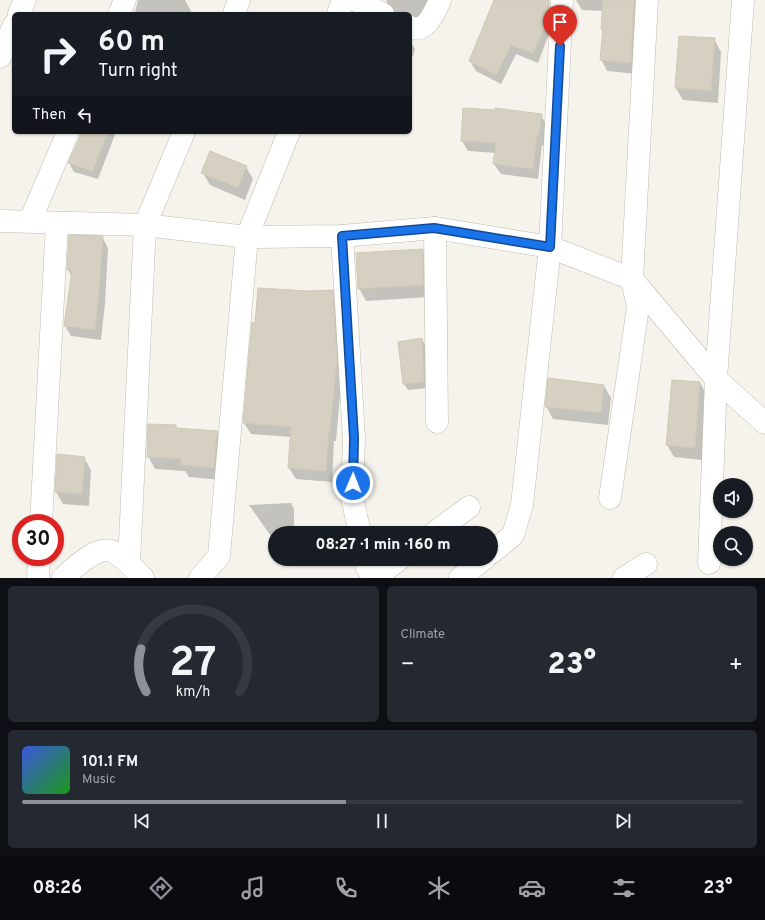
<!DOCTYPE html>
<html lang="en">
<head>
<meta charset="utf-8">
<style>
	:root { --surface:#171b24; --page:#242831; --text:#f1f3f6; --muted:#9ea1a6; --line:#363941; --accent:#8c9099 }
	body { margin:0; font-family:Overpass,sans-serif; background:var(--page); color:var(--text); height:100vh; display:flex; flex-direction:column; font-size:15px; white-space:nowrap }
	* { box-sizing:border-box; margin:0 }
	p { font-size:13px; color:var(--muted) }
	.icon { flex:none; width:22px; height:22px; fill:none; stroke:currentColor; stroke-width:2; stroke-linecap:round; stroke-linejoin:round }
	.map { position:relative; height:578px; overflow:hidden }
	.details { display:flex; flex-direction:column; gap:8px; padding:8px; background:#0d0f14; flex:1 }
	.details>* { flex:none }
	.hud { position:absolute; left:12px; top:12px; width:400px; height:122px; border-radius:6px; box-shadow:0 1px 3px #0004; background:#171b24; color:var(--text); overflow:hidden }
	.controls { position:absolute; left:713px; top:478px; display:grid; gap:8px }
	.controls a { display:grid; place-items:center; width:40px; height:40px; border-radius:50%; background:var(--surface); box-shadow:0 1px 3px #0004; font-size:20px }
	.speed { position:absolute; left:12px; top:514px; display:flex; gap:8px; font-size:20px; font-weight:700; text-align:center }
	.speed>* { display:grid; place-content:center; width:52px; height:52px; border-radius:50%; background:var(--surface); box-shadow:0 1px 3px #0004; line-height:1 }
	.speed .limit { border:6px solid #d22; background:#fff; color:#111 }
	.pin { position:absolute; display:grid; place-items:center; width:34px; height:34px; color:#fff; margin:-41px -17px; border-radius:50% 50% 50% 0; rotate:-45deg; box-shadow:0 0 4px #0007 }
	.pin .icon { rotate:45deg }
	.me { position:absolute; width:44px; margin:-22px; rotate:1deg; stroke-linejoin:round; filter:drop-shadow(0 0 3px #0008) }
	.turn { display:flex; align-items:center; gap:14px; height:84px; padding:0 20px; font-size:18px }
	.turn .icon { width:52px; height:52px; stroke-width:2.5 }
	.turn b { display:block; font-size:28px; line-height:34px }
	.then { display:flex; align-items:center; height:38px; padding:0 20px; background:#0003; gap:8px; font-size:15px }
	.big { font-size:30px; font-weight:800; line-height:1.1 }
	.details .widget { flex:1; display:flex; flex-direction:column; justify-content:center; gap:6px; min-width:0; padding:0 14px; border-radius:6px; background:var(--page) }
	.details .dial { align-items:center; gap:0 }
	.dial svg { height:104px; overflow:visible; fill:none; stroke:var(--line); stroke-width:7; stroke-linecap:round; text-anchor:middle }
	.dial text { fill:var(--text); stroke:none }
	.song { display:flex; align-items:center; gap:12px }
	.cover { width:48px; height:48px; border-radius:6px; background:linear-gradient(135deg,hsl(230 70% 55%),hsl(120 70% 35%)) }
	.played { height:4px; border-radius:2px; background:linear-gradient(90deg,var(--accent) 45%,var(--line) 45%) }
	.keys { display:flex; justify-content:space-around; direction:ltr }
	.heat { display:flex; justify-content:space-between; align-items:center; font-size:22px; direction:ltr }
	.details .tiles { flex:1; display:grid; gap:8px; grid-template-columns:1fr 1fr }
	.widget:last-child { grid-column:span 2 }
	.trip { position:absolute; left:268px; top:526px; width:230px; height:40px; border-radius:20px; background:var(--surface); box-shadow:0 1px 3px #0004; font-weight:800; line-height:40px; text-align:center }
	.tab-bar { display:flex; height:64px; justify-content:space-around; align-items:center; background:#090b0e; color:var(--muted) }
	.tab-bar .icon { width:28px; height:28px }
	.tab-bar .on { color:var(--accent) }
	.tab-bar b { font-size:18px; color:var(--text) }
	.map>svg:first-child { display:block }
</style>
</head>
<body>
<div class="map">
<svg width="765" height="578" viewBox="0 0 765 578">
	<rect width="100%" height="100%" fill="#f5f3ec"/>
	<!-- shadow -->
	<g fill="#0003">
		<path d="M 138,0 L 185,0 L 191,11 L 190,14 L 136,14 L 135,12 Z"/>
		<path d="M 387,0 L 436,0 L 410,24 L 410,14 L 396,14 L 391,9 L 386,1 Z"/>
		<path d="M 495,0 L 520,0 L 548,11 L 554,21 L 538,63 L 516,54 L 501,84 L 476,71 L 470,61 Z"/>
		<path d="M 576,0 L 649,0 L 637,74 L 607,71 L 601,59 L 603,31 L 602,28 L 603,11 L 582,10 Z"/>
		<path d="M 680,37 L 714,39 L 721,52 L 718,103 L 683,100 L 676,88 Z"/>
		<path d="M 410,41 L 415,49 L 413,56 L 410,55 Z"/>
		<path d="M 541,115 L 547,126 L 544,146 L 542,145 L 538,179 L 501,174 L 494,164 L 496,153 L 468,151 L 462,141 Z"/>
		<path d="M 81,132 L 116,132 L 98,179 L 74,172 L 69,163 L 81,137 Z"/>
		<path d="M 246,167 L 253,179 L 245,200 L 210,185 L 203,173 Z"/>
		<path d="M 102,237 L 108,248 L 105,304 L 101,340 L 71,336 L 65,326 L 72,277 L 68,270 Z"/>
		<path d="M 422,250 L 429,262 L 430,297 L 366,301 L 359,288 Z"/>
		<path d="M 332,291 L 338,302 L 342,373 L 336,441 L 334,441 L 332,482 L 296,479 L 289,468 L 291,437 L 251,434 L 244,423 L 256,324 L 309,292 Z"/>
		<path d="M 422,339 L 425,345 L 427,388 L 408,390 L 404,384 L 400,342 Z"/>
		<path d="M 700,383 L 707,395 L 702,460 L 674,457 L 667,445 Z"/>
		<path d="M 604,386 L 611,398 L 608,425 L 553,419 L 546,406 Z"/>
		<path d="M 176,426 L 177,429 L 217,432 L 224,444 L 221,480 L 189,477 L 185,471 L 155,469 L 148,456 Z"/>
		<path d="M 58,456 L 84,458 L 91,470 L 89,506 L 63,504 L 56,492 Z"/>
		<path d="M 291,503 L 294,509 L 294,533 L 275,533 L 275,542 L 249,505 Z"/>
		<path d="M 288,559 L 293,559 L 293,566 Z"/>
	</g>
	<!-- building -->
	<g fill="#d6d0c2" stroke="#d0c9b6">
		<path d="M 494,0 L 549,0 L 549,17 L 533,54 L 511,45 L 496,75 L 469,61 Z"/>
		<path d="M 603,0 L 634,0 L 631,63 L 600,60 L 603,29 L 601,29 Z"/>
		<path d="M 679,36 L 715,38 L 711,91 L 675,88 Z"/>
		<path d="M 463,108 L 495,110 L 495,108 L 542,114 L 539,135 L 537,135 L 533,169 L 493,164 L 496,143 L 461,141 Z"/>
		<path d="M 80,132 L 108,132 L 93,171 L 68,163 L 80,137 Z"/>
		<path d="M 210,151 L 247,166 L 238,188 L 201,173 Z"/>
		<path d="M 69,235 L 103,236 L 99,293 L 95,330 L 64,326 L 72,271 L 67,270 Z"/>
		<path d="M 423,249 L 423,285 L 358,289 L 356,253 Z"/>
		<path d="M 258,288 L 309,291 L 333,290 L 337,361 L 330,431 L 329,431 L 326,471 L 288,468 L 291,427 L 243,423 L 252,322 L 255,323 Z"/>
		<path d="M 422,338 L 424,382 L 403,384 L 398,342 Z"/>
		<path d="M 548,378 L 604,385 L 601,413 L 545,407 Z"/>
		<path d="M 672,380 L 700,382 L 695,448 L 666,445 Z"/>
		<path d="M 148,424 L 176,425 L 176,428 L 217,431 L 214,468 L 180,465 L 181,459 L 147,457 Z"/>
		<path d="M 57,454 L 85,457 L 82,494 L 55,492 Z"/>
	</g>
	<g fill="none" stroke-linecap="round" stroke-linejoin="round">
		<!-- minor casing -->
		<g stroke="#c0bcaf" stroke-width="23">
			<g id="minor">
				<path d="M 355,0 L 383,14"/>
				<path d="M 19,14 L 25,0"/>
				<path d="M 119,14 L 125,0"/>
				<path d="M 234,14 L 239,0"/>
				<path d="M 338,14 L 343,0"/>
				<path d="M 410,27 C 426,35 435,11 440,0"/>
				<path d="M 0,57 L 14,25"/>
				<path d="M 0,221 L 145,225 L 247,237 L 342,236 L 435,228 L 550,247 L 632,279 L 716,379 L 765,423"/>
				<path d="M 30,221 L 68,132"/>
				<path d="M 435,228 L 437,422"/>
				<path d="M 342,236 L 354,438 L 352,498 L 360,533"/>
				<path d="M 610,498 L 638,307 L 632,279 L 647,0"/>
				<path d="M 41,523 L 57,223"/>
				<path d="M 434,533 L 469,507"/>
				<path d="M 491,553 L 513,535 L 522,505 L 550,247 L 562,0"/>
				<path d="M 365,559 L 367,568 L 374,578"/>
				<path d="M 129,563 L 145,225 L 184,132"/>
				<path d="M 709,563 L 716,379 L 743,0"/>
				<path d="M 38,578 L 39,557"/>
				<path d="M 63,578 C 74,568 98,544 114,552 C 125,558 134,569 143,578"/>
				<path d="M 200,578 L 219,556 L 247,237 L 289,132"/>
				<path d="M 375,578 L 400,559"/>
				<path d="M 460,578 L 484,559"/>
				<path d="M 624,578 L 646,564"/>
			</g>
		</g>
		<!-- minor -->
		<use href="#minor" stroke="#fff" stroke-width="22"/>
	</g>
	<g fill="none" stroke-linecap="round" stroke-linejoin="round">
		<!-- route casing -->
		<g stroke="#114b97" stroke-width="10">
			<path id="route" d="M 353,483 L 354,438 L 342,236 L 434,228 L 550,247 L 560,46"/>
		</g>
		<!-- route -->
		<use href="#route" stroke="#1a73e8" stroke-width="7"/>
	</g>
</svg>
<div class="controls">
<a><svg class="icon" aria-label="sound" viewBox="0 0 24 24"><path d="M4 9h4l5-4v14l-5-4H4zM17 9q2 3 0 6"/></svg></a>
<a><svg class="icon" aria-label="search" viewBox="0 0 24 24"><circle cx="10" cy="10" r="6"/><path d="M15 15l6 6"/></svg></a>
</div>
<div class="speed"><div class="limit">30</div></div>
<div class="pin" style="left:560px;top:46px;background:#d93025"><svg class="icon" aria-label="arrive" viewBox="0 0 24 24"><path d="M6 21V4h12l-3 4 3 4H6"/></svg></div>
<svg class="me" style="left:353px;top:483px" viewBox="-20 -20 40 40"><circle r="17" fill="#1a73e8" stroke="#fff" stroke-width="3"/><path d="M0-11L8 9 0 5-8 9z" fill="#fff"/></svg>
<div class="trip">08:27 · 1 min · 160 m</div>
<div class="hud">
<div class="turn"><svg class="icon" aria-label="right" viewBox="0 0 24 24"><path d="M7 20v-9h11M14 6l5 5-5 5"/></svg><div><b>60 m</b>Turn right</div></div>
<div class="then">Then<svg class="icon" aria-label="left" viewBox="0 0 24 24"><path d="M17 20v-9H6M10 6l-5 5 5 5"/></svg></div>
</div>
</div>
<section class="details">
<div class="tiles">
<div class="widget dial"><svg viewBox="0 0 100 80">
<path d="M14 69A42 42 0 1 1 86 69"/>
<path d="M14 69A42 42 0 0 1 10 36" stroke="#8c9099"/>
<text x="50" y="56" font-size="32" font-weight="700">27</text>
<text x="50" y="72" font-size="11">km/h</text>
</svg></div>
<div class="widget"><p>Climate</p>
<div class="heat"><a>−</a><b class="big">23°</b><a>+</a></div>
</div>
<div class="widget">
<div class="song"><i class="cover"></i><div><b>101.1 FM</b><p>Music</p></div></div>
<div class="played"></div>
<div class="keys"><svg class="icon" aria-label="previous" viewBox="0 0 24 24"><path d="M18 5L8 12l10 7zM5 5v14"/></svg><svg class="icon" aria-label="pause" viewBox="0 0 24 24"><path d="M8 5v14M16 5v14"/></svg><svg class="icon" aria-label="next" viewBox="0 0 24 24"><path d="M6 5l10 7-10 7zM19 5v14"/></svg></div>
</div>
</div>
</section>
<nav class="tab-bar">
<b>08:26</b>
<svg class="icon on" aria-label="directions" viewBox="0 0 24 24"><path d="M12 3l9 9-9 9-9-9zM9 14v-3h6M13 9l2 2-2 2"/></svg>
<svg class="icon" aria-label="music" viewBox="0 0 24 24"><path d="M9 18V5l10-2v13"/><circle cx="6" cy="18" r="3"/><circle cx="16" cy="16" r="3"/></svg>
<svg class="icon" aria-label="phone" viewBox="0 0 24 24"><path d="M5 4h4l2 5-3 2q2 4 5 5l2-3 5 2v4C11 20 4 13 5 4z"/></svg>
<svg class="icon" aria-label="climate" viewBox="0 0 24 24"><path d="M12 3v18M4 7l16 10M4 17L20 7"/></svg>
<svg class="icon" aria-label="car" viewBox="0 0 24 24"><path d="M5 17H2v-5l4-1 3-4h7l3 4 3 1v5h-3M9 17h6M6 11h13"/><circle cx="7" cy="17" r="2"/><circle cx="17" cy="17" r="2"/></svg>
<svg class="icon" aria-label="filters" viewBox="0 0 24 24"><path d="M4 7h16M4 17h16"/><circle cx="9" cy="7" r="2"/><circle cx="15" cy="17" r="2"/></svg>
<b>23°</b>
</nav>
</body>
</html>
